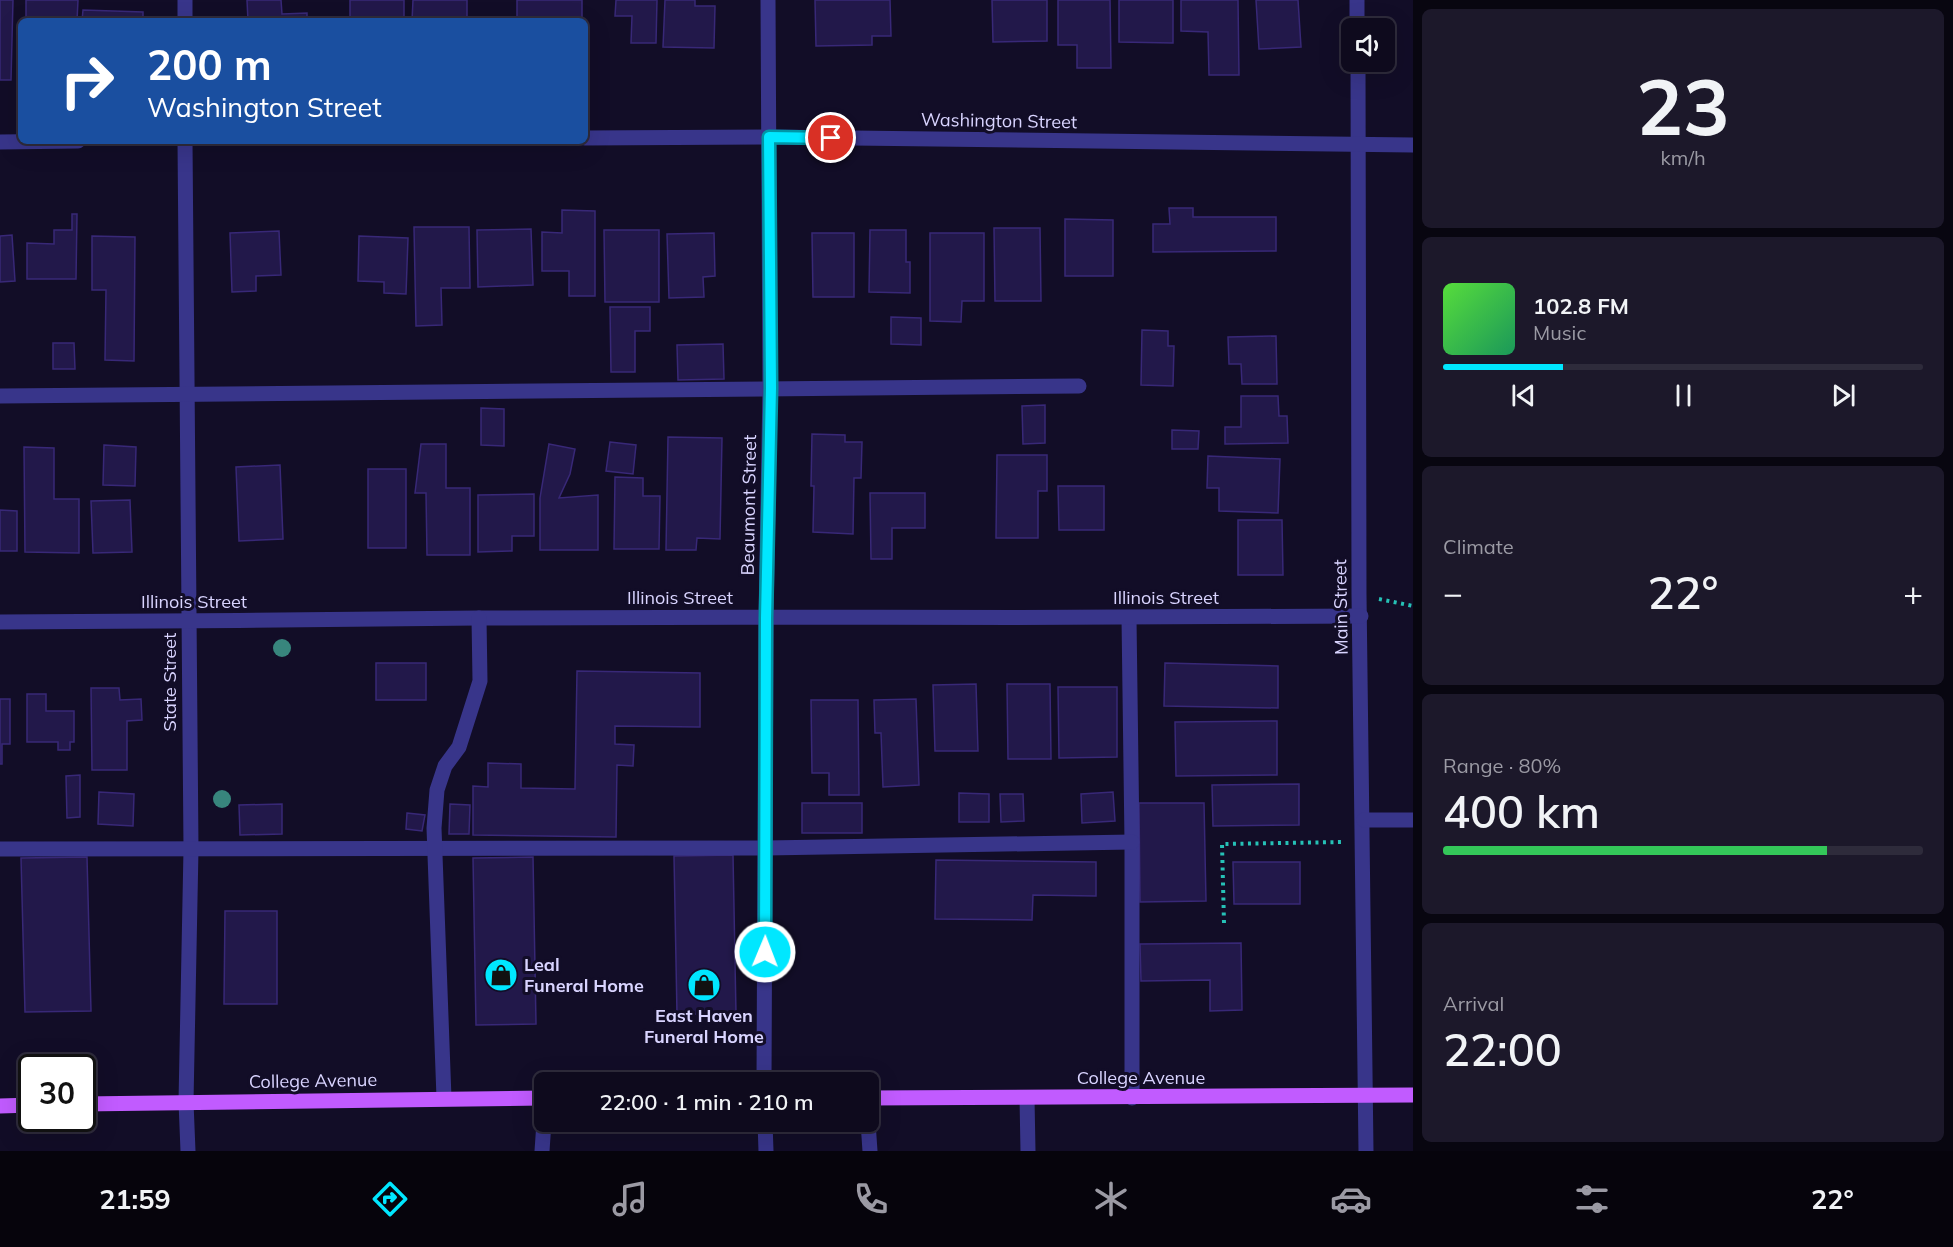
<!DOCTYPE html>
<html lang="en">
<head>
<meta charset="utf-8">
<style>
	:root { --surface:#0e0a1d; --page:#1c182a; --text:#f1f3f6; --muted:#9b9aa4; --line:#2e2b3b; --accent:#00e7ff }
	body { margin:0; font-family:Mulish,sans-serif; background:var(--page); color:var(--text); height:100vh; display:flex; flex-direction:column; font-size:22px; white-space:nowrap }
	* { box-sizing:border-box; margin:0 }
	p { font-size:20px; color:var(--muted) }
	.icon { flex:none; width:33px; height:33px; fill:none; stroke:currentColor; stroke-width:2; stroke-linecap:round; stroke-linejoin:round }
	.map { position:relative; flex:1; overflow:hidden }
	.details { display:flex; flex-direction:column; gap:9px; padding:9px; background:#080610; width:540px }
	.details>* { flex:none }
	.banner { position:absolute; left:18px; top:18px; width:570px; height:126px; border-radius:9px; box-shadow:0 6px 24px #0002,0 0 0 2px var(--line); background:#1a4fa0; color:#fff; overflow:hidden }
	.fabs { position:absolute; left:1341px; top:18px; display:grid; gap:12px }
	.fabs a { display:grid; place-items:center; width:54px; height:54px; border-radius:9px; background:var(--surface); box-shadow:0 6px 24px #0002,0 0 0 2px var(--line); font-size:30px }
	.speed { position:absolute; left:18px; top:1054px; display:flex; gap:12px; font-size:30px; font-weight:700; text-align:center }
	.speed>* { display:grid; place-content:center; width:78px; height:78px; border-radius:50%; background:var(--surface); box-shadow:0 6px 24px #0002,0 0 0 2px var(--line); line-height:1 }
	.speed .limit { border:3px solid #111; border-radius:9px; background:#fff; color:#111 }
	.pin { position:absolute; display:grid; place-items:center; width:51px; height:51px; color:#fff; margin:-26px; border:3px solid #fff; border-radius:50%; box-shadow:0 2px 6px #0007 }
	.me { position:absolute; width:66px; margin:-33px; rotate:1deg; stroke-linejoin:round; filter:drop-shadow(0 0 4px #0008) }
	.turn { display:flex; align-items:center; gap:21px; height:126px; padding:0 30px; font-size:27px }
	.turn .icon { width:78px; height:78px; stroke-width:2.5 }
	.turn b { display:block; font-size:42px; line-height:51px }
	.big { font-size:45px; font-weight:600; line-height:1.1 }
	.details .tile { flex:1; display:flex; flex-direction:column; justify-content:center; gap:9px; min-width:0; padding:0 21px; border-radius:9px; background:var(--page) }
	.details .dial { align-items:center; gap:0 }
	.dial b { font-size:78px; line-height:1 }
	.song { display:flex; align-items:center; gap:18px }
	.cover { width:72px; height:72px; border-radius:9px; background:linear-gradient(135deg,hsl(110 70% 55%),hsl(150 70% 35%)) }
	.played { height:6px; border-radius:3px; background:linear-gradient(90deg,var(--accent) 25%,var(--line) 25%) }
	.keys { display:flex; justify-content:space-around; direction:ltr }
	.heat { display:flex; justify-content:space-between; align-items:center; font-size:33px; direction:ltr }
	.charge { height:9px; border-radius:4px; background:linear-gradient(90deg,#34c759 80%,var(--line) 0) }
	.trip { position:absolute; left:534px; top:1072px; width:345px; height:60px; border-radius:9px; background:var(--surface); box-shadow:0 6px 24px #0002,0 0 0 2px var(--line); font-weight:600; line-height:60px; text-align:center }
	.dock { display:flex; height:96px; justify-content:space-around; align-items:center; background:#06040c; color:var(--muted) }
	.dock .icon { width:42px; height:42px }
	.dock .on { color:var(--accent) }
	.dock b { font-size:27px; color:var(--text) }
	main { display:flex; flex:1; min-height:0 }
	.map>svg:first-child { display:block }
</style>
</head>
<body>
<main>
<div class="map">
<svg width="1413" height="1151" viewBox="0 0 1413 1151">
	<rect width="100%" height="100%" fill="#120d27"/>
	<!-- building -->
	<g fill="#22184a" stroke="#382877" stroke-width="1.5">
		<path d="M 0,0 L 13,0 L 11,80 L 0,80 Z"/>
		<path d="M 26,0 L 78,0 L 77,21 L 26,21 Z"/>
		<path d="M 247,0 L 281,0 L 282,14 L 307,13 L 307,21 L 248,21 Z"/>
		<rect x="350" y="0" width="54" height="21"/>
		<path d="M 413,0 L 467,0 L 467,21 L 412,21 Z"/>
		<rect x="517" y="0" width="65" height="21"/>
		<path d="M 616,0 L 657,0 L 656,43 L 631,43 L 632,16 L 615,16 Z"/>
		<path d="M 665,0 L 695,0 L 695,6 L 715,6 L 714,48 L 663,47 Z"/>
		<path d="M 815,0 L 890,0 L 891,36 L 872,36 L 872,45 L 816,46 Z"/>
		<path d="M 992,0 L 1047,0 L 1047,41 L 993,42 Z"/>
		<path d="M 1058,0 L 1110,0 L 1111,68 L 1077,68 L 1077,45 L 1058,45 Z"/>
		<path d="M 1119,0 L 1173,0 L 1173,43 L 1119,42 Z"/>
		<path d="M 1181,0 L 1238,0 L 1239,75 L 1209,75 L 1208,32 L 1181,31 Z"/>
		<path d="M 1256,0 L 1298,0 L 1301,47 L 1259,49 Z"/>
		<path d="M 83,10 L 143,12 L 143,21 L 82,21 Z"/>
		<path d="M 1169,208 L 1193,208 L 1193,217 L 1276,217 L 1276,251 L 1153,252 L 1153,224 L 1170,224 Z"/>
		<path d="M 562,210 L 595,211 L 595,296 L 569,296 L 569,271 L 542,271 L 542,232 L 562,233 Z"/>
		<path d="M 72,214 L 77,214 L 76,279 L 27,279 L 27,243 L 54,244 L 54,230 L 72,230 Z"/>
		<path d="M 1065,219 L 1113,220 L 1113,276 L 1065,276 Z"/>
		<path d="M 414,227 L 469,227 L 470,288 L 441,288 L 442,325 L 416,326 Z"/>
		<path d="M 994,228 L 1040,228 L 1041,301 L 995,301 Z"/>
		<path d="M 531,229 L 533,285 L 478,287 L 477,230 Z"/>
		<path d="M 604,230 L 659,230 L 659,302 L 605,302 Z"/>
		<path d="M 870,230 L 906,230 L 906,262 L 910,262 L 910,293 L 869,292 Z"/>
		<path d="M 279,231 L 281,275 L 256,276 L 256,291 L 232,292 L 230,233 Z"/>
		<path d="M 714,233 L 715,276 L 703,277 L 704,297 L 669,298 L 667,234 Z"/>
		<path d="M 812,233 L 854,233 L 854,297 L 813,297 Z"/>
		<path d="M 930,233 L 984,233 L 984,301 L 962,301 L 961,322 L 930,321 Z"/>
		<path d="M 12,235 L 15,281 L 0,282 L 0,236 Z"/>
		<path d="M 92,236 L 135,237 L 134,361 L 105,360 L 106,290 L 92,290 Z"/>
		<path d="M 359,236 L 408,238 L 406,294 L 384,293 L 384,282 L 358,281 Z"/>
		<path d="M 610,307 L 650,307 L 650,331 L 635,331 L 635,372 L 611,372 Z"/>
		<path d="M 891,317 L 921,318 L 921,345 L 891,344 Z"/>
		<path d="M 1142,330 L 1168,331 L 1168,346 L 1174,346 L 1173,386 L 1141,385 Z"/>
		<path d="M 1276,336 L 1277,384 L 1242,384 L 1241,364 L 1229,364 L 1228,337 Z"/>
		<path d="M 53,343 L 74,343 L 75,369 L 53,369 Z"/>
		<path d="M 723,344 L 724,379 L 678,380 L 677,345 Z"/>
		<path d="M 1241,396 L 1278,396 L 1279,416 L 1287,416 L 1288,443 L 1225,444 L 1225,427 L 1241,427 Z"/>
		<path d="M 1045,405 L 1045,443 L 1023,444 L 1022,406 Z"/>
		<path d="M 481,408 L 504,409 L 504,446 L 481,445 Z"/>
		<path d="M 1172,430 L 1199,431 L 1198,449 L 1172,449 Z"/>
		<path d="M 812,434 L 845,435 L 845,442 L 862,442 L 861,478 L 854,478 L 853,534 L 813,532 L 814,486 L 811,486 Z"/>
		<path d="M 668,437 L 722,438 L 720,539 L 697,538 L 696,550 L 666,550 Z"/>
		<path d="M 610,442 L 636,445 L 633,474 L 606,471 Z"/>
		<path d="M 421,444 L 446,444 L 446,488 L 470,488 L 470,555 L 427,555 L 426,493 L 415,493 Z"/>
		<path d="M 549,444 L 575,449 L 570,474 L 559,498 L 598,495 L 598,550 L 540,550 L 540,498 Z"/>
		<path d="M 104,445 L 136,447 L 135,486 L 103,485 Z"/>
		<path d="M 24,447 L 54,448 L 54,499 L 79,499 L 79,553 L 25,552 Z"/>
		<path d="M 997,455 L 1047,455 L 1047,491 L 1038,491 L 1038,538 L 996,538 Z"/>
		<path d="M 1208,456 L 1280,459 L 1278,513 L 1219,511 L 1219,488 L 1207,488 Z"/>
		<path d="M 280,465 L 283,539 L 239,541 L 236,467 Z"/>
		<rect x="368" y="469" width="38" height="79"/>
		<path d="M 615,477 L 643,478 L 643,496 L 660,496 L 659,549 L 614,549 Z"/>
		<path d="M 1058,486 L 1104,486 L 1104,530 L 1059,530 Z"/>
		<path d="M 870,493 L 925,493 L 925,528 L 892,528 L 892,559 L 871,559 Z"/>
		<path d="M 534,494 L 534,536 L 512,536 L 512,551 L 478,552 L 478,495 Z"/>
		<path d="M 130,500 L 132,552 L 93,553 L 91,501 Z"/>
		<path d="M 0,510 L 17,511 L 17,551 L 0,551 Z"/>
		<path d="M 1238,520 L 1282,520 L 1283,575 L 1238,575 Z"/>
		<rect x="376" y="663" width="50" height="37"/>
		<path d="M 1165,663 L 1278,666 L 1278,708 L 1164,706 Z"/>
		<path d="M 577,671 L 700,673 L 700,727 L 615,726 L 615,744 L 634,745 L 633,766 L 617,765 L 616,837 L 473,835 L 473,786 L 488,787 L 488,763 L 521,764 L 521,788 L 575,789 Z"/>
		<path d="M 976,684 L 978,751 L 935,751 L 933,685 Z"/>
		<path d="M 1007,684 L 1050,684 L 1051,759 L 1008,759 Z"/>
		<path d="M 1058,687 L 1117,687 L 1117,757 L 1059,758 Z"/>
		<path d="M 91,688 L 119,688 L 120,700 L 141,699 L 142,720 L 127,721 L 127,770 L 92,770 Z"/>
		<path d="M 27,694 L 46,694 L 46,711 L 74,711 L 74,742 L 70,742 L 70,750 L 58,750 L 58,742 L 27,742 Z"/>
		<path d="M 0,699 L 10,699 L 10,744 L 2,744 L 2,764 L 0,764 Z"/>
		<path d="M 916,699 L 919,785 L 883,787 L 881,733 L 875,733 L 874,700 Z"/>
		<path d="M 811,700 L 858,700 L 859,795 L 829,795 L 829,773 L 812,773 Z"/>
		<path d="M 1277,721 L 1277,775 L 1176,776 L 1175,722 Z"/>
		<path d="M 80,775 L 80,817 L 67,818 L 66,776 Z"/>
		<path d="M 1299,784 L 1299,825 L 1213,826 L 1212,785 Z"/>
		<path d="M 99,792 L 134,794 L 133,826 L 98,824 Z"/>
		<path d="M 1113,792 L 1115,821 L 1082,823 L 1081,794 Z"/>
		<path d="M 959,793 L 989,794 L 989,822 L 959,822 Z"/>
		<path d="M 1000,794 L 1023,794 L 1024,821 L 1001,822 Z"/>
		<rect x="802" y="803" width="60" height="30"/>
		<path d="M 1139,803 L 1204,803 L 1206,901 L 1140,902 Z"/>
		<path d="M 282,804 L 282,834 L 240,835 L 239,805 Z"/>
		<path d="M 450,804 L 470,805 L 469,834 L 449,834 Z"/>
		<path d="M 407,813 L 425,815 L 422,831 L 406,829 Z"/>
		<path d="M 733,855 L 736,1014 L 677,1014 L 674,856 Z"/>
		<path d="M 87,857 L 91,1011 L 25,1012 L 21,858 Z"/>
		<path d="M 533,857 L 536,1024 L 476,1025 L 473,858 Z"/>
		<path d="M 936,860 L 1096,862 L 1096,896 L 1033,895 L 1032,920 L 935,919 Z"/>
		<path d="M 1233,862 L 1300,862 L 1300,904 L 1234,904 Z"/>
		<path d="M 225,911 L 277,911 L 277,1004 L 224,1004 Z"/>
		<path d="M 1241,943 L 1242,1010 L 1210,1011 L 1210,980 L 1141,981 L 1140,944 Z"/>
	</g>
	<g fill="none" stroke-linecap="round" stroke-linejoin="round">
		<!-- path -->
		<g stroke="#26c1b6" stroke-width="4" stroke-dasharray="3 4.5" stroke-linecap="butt">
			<path d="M 1379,599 L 1413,606"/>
			<path d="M 1224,923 L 1222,844 L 1342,842"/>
		</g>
		<!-- minor -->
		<g stroke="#38358a" stroke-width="15">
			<path d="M 1357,0 L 1357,28"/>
			<path d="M 185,21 L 185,0"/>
			<path d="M 1358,62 L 1359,594 L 1366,1151"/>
			<path d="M 585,138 L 769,137 L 1413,145"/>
			<path d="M 185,141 L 191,849 L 186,1102 L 188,1151"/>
			<path d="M 0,142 L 78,141"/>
			<path d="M 0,396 L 1079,386"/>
			<path d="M 1129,618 L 1132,842 L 1132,1098"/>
			<path d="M 0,622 C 160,622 319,619 479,618 C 773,616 1067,619 1361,616"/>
			<path d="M 1364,820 L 1413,820"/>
			<path d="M 0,849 L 766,848 L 1132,842"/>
			<path d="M 764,1083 L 766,618 L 770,388 L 768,0"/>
			<path d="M 444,1098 L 434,828 L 437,790 L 445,766 L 459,747 L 480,681 L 479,618"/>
			<path d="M 1027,1098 L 1028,1151"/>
			<path d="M 765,1122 L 766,1151"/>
			<path d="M 868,1122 L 870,1151"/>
			<path d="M 542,1151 L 544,1122"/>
		</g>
		<!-- major -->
		<g stroke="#c15bff" stroke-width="15">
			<path d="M 868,1098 L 1413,1095"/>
			<path d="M 82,1104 L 544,1098"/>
			<path d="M 0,1106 L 32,1105"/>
		</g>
	</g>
	<!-- trees -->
	<g fill="#38857d">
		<circle cx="282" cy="648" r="9"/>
		<circle cx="222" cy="799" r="9"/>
	</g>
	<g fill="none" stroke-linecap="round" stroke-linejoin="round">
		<!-- route casing -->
		<g stroke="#0096a6" stroke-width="15">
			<path id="route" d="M 765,952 L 766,618 L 771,388 L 769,137 L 831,138"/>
		</g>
		<!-- route -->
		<use href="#route" stroke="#00e7ff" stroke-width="10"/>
	</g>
	<!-- icons -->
	<defs>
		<g id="shop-disc" transform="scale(1.725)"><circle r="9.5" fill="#00e7ff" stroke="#120d27"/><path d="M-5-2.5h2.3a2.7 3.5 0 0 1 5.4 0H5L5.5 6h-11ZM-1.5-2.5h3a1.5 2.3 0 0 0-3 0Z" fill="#111"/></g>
	</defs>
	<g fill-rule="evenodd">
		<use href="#shop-disc" x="501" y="975"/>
		<use href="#shop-disc" x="704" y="985"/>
	</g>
	<g text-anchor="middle" stroke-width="6" stroke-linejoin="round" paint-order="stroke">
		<!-- street labels -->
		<g font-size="18" fill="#d9d4ff" stroke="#120d27">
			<text transform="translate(999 121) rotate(1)" y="6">Washington Street</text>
			<text transform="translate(749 505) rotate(-89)" y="6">Beaumont Street</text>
			<text x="680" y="604">Illinois Street</text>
			<text x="1166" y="604">Illinois Street</text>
			<text x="194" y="608">Illinois Street</text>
			<text transform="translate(1341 607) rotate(-91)" y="6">Main Street</text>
			<text transform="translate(170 682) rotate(-90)" y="6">State Street</text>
			<text x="1141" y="1084">College Avenue</text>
			<text transform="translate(313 1081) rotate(-1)" y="6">College Avenue</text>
		</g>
		<!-- poi labels -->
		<g font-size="18" font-weight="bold" fill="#d9d4ff" stroke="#120d27" text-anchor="start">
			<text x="524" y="971">Leal<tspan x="524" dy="21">Funeral Home</tspan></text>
			<text x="704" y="1022" text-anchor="middle">East Haven<tspan x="704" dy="21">Funeral Home</tspan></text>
		</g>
	</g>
</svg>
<div class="fabs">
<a><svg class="icon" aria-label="sound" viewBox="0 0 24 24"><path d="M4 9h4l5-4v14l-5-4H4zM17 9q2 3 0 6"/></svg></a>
</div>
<div class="speed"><div class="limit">30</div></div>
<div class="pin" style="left:831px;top:138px;background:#d93025"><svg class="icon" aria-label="arrive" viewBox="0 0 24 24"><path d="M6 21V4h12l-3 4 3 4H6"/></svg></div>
<svg class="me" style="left:765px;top:952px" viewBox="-20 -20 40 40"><circle r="17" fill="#00e7ff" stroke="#fff" stroke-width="3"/><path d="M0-11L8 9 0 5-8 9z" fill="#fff"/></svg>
<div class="trip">22:00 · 1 min · 210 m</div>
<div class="banner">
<div class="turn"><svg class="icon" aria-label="right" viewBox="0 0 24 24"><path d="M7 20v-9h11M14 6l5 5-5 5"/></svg><div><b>200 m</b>Washington Street</div></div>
</div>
</div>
<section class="details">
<div class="tile dial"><b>23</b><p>km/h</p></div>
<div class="tile">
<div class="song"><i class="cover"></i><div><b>102.8 FM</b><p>Music</p></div></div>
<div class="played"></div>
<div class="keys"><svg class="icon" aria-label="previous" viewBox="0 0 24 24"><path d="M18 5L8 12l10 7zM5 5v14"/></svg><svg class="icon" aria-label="pause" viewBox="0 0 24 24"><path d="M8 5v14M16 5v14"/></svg><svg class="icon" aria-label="next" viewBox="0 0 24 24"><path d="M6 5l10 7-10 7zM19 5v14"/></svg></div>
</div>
<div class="tile"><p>Climate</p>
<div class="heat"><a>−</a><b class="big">22°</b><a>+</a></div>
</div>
<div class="tile"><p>Range · 80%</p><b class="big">400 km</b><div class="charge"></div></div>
<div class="tile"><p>Arrival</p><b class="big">22:00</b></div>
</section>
</main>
<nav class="dock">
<b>21:59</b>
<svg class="icon on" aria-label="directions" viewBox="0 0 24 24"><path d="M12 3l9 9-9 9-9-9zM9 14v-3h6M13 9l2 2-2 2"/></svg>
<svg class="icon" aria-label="music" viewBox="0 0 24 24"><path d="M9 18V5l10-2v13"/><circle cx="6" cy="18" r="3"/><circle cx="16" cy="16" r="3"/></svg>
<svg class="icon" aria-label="phone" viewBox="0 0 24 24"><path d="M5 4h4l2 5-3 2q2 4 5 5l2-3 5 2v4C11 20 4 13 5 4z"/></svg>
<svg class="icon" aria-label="climate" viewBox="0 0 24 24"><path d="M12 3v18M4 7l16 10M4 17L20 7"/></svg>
<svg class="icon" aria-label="car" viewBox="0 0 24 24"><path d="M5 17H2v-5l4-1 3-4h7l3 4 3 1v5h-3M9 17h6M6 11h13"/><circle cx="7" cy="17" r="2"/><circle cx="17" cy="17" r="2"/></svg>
<svg class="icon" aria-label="filters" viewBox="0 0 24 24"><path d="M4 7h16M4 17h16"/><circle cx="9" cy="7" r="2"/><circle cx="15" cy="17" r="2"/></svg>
<b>22°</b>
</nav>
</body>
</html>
